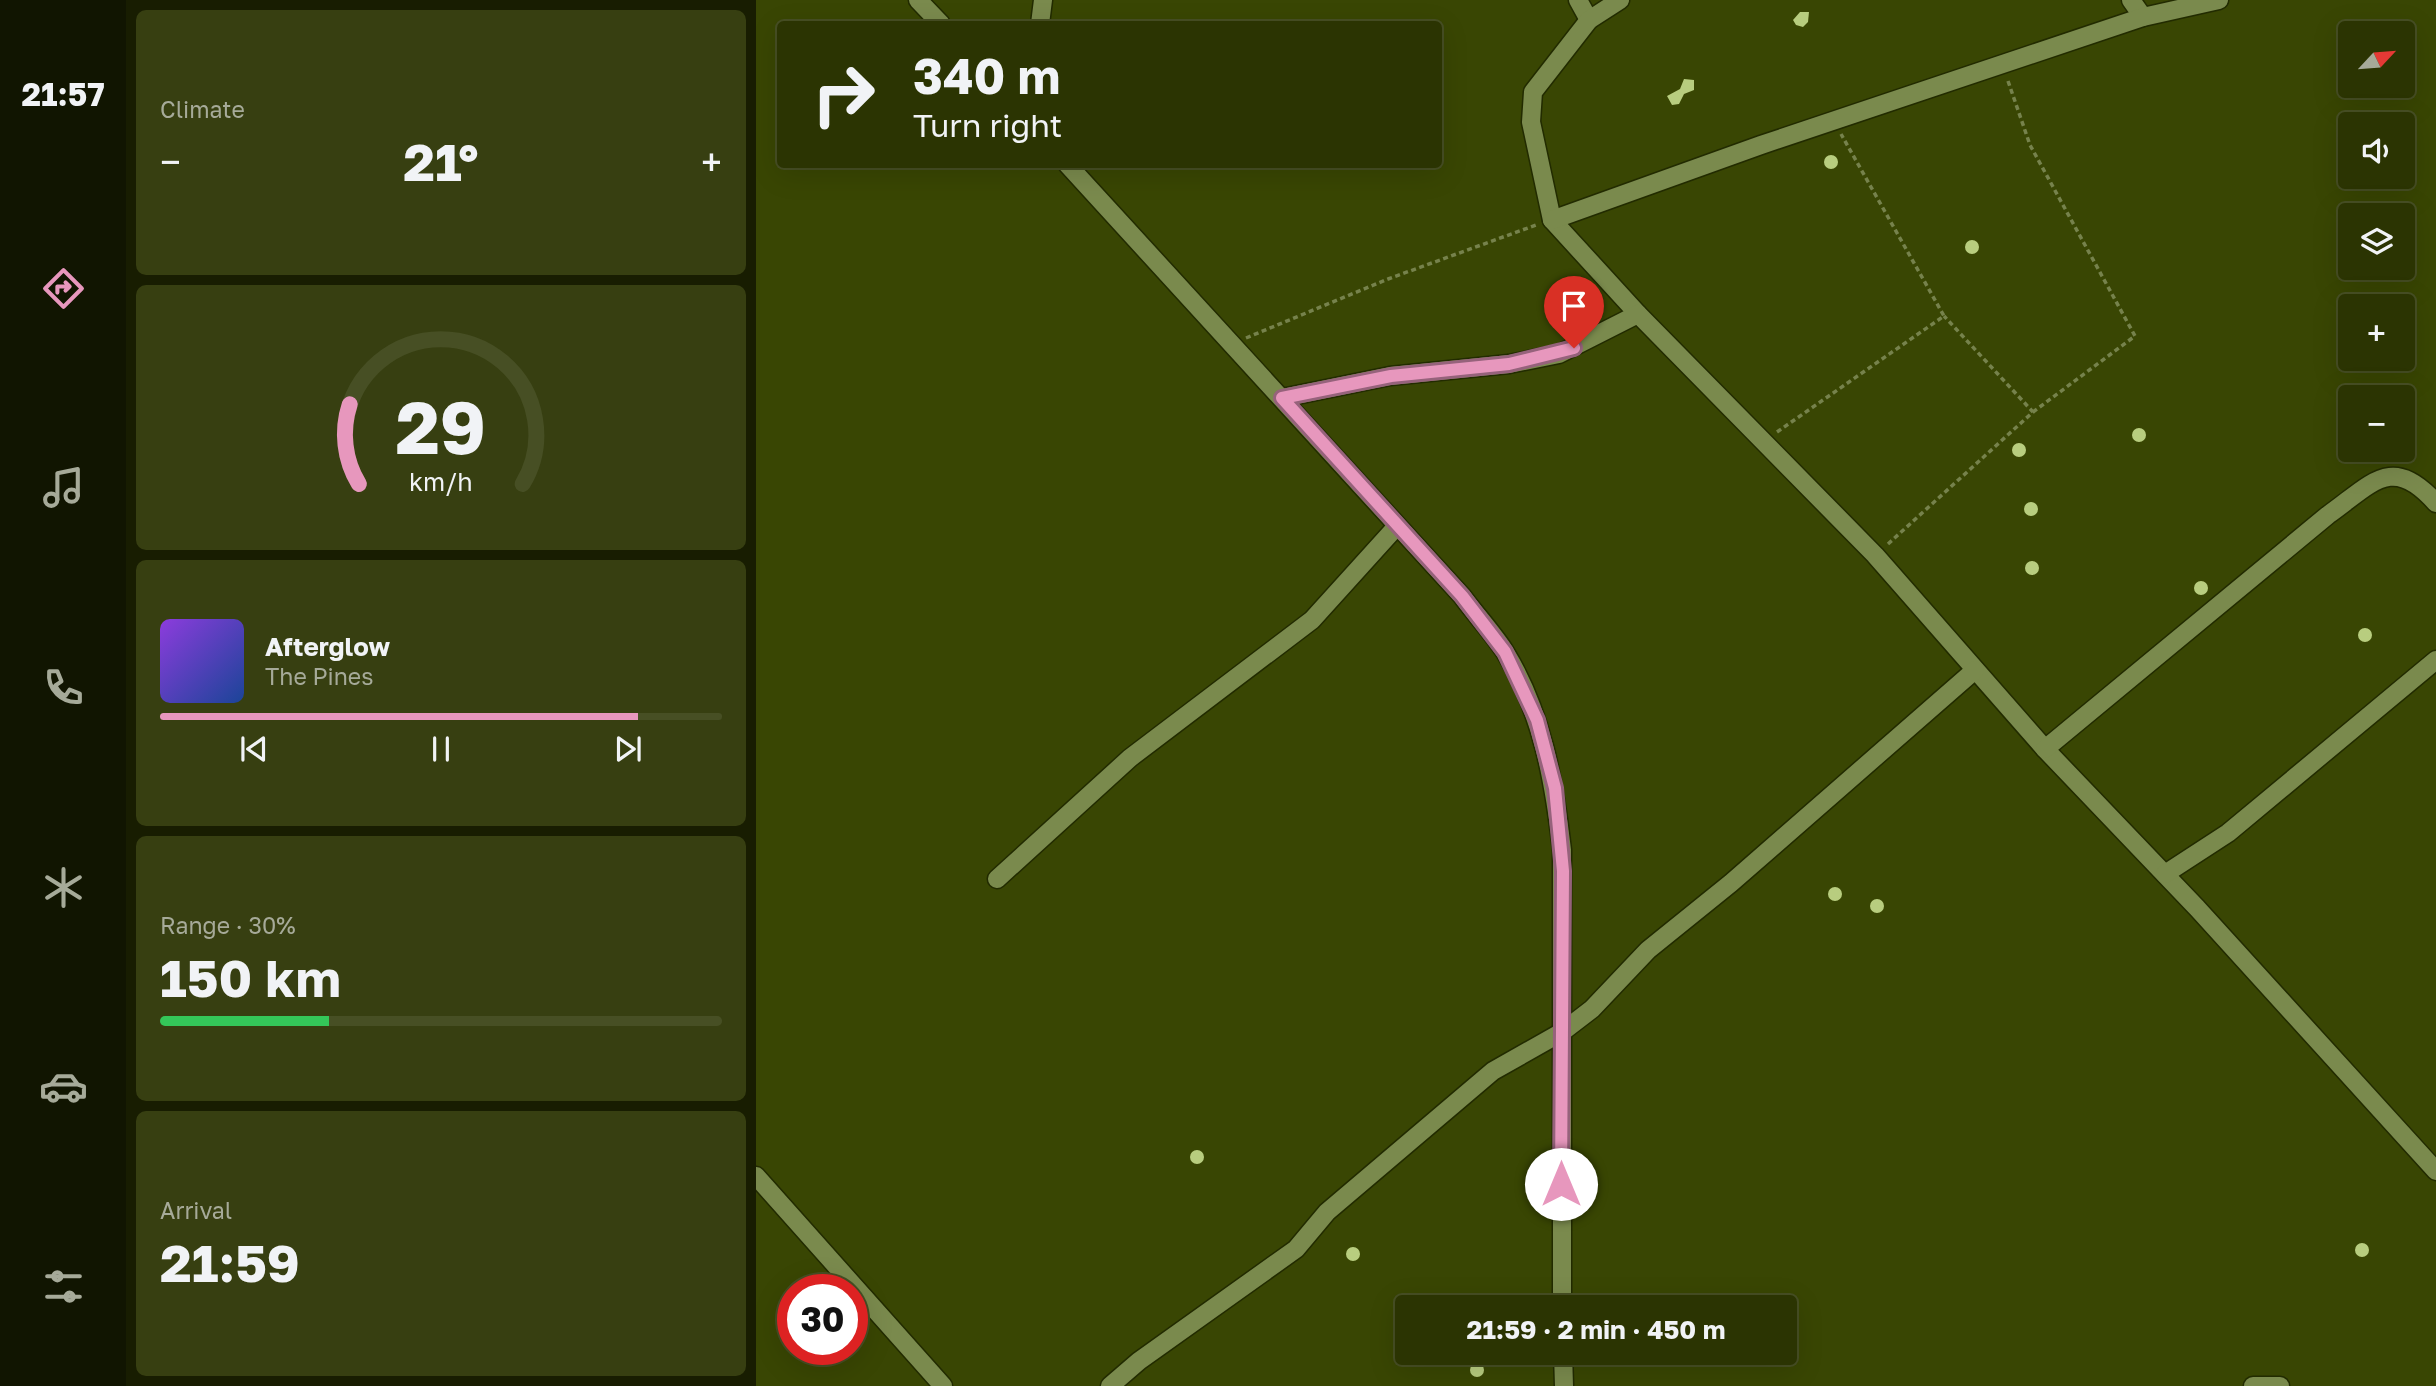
<!DOCTYPE html>
<html lang="en">
<head>
<meta charset="utf-8">
<style>
	:root { --surface:#2b3402; --page:#373f11; --text:#f1f3f6; --muted:#a6aa99; --line:#474f24; --accent:#e797bd }
	body { margin:0; font-family:"Golos Text",sans-serif; background:var(--page); color:var(--text); height:100vh; display:flex; flex-direction:column; font-size:26px; white-space:nowrap }
	* { box-sizing:border-box; margin:0 }
	p { font-size:23px; color:var(--muted) }
	.icon { flex:none; width:38px; height:38px; fill:none; stroke:currentColor; stroke-width:2; stroke-linecap:round; stroke-linejoin:round }
	.map { position:relative; flex:1; overflow:hidden }
	.side { display:flex; flex-direction:column; gap:10px; padding:10px; background:#181d01; width:630px }
	.side>* { flex:none }
	.banner { position:absolute; left:21px; top:21px; width:665px; height:147px; border-radius:7px; box-shadow:0 7px 28px #0002,0 0 0 2px var(--line); background:#2b3402; color:var(--text); overflow:hidden }
	.needle { width:46px; rotate:64deg }
	.tools { position:absolute; left:1582px; top:21px; display:grid; gap:14px }
	.tools a { display:grid; place-items:center; width:77px; height:77px; border-radius:7px; background:var(--surface); box-shadow:0 7px 28px #0002,0 0 0 2px var(--line); font-size:35px }
	.speed { position:absolute; left:21px; top:1274px; display:flex; gap:14px; font-size:35px; font-weight:700; text-align:center }
	.speed>* { display:grid; place-content:center; width:91px; height:91px; border-radius:50%; background:var(--surface); box-shadow:0 7px 28px #0002,0 0 0 2px var(--line); line-height:1 }
	.speed .limit { border:10px solid #d22; background:#fff; color:#111 }
	.pin { position:absolute; display:grid; place-items:center; width:60px; height:60px; color:#fff; margin:-72px -30px; border-radius:50% 50% 50% 0; rotate:-45deg; box-shadow:0 0 7px #0007 }
	.pin .icon { rotate:45deg }
	.me { position:absolute; width:77px; margin:-38px; rotate:0deg; stroke-linejoin:round; filter:drop-shadow(0 0 5px #0008) }
	.turn { display:flex; align-items:center; gap:24px; height:147px; padding:0 21px; font-size:32px }
	.turn .icon { width:91px; height:91px; stroke-width:2.5 }
	.turn b { display:block; font-size:49px; line-height:60px }
	.big { font-size:52px; font-weight:700; line-height:1.1 }
	.side .card { flex:1; display:flex; flex-direction:column; justify-content:center; gap:10px; min-width:0; padding:0 24px; border-radius:10px; background:var(--page) }
	.side .dial { align-items:center; gap:0 }
	.dial svg { height:182px; overflow:visible; fill:none; stroke:var(--line); stroke-width:7; stroke-linecap:round; text-anchor:middle }
	.dial text { fill:var(--text); stroke:none }
	.song { display:flex; align-items:center; gap:21px }
	.cover { width:84px; height:84px; border-radius:10px; background:linear-gradient(135deg,hsl(270 70% 55%),hsl(220 70% 35%)) }
	.played { height:7px; border-radius:4px; background:linear-gradient(90deg,var(--accent) 85%,var(--line) 85%) }
	.keys { display:flex; justify-content:space-around; direction:ltr }
	.heat { display:flex; justify-content:space-between; align-items:center; font-size:38px; direction:ltr }
	.charge { height:10px; border-radius:5px; background:linear-gradient(90deg,#34c759 30%,var(--line) 0) }
	.trip { position:absolute; left:639px; top:1295px; width:402px; height:70px; border-radius:7px; background:var(--surface); box-shadow:0 7px 28px #0002,0 0 0 2px var(--line); font-weight:700; line-height:70px; text-align:center }
	main { display:flex; flex:1; min-height:0 }
	.tab-bar { display:flex; flex-direction:column; width:126px; justify-content:space-around; align-items:center; background:#111501; color:var(--muted) }
	.tab-bar .icon { width:49px; height:49px }
	.tab-bar .selected { color:var(--accent) }
	.tab-bar b { font-size:32px; color:var(--text) }
	.map>svg:first-child { display:block }
</style>
</head>
<body>
<main>
<nav class="tab-bar">
<b>21:57</b>
<svg class="icon selected" aria-label="directions" viewBox="0 0 24 24"><path d="M12 3l9 9-9 9-9-9zM9 14v-3h6M13 9l2 2-2 2"/></svg>
<svg class="icon" aria-label="music" viewBox="0 0 24 24"><path d="M9 18V5l10-2v13"/><circle cx="6" cy="18" r="3"/><circle cx="16" cy="16" r="3"/></svg>
<svg class="icon" aria-label="phone" viewBox="0 0 24 24"><path d="M5 4h4l2 5-3 2q2 4 5 5l2-3 5 2v4C11 20 4 13 5 4z"/></svg>
<svg class="icon" aria-label="climate" viewBox="0 0 24 24"><path d="M12 3v18M4 7l16 10M4 17L20 7"/></svg>
<svg class="icon" aria-label="car" viewBox="0 0 24 24"><path d="M5 17H2v-5l4-1 3-4h7l3 4 3 1v5h-3M9 17h6M6 11h13"/><circle cx="7" cy="17" r="2"/><circle cx="17" cy="17" r="2"/></svg>
<svg class="icon" aria-label="filters" viewBox="0 0 24 24"><path d="M4 7h16M4 17h16"/><circle cx="9" cy="7" r="2"/><circle cx="15" cy="17" r="2"/></svg>
</nav>
<section class="side">
<div class="card"><p>Climate</p>
<div class="heat"><a>−</a><b class="big">21°</b><a>+</a></div>
</div>
<div class="card dial"><svg viewBox="0 0 100 80">
<path d="M14 69A42 42 0 1 1 86 69"/>
<path d="M14 69A42 42 0 0 1 10 34" stroke="#e797bd"/>
<text x="50" y="56" font-size="32" font-weight="700">29</text>
<text x="50" y="72" font-size="11">km/h</text>
</svg></div>
<div class="card">
<div class="song"><i class="cover"></i><div><b>Afterglow</b><p>The Pines</p></div></div>
<div class="played"></div>
<div class="keys"><svg class="icon" aria-label="previous" viewBox="0 0 24 24"><path d="M18 5L8 12l10 7zM5 5v14"/></svg><svg class="icon" aria-label="pause" viewBox="0 0 24 24"><path d="M8 5v14M16 5v14"/></svg><svg class="icon" aria-label="next" viewBox="0 0 24 24"><path d="M6 5l10 7-10 7zM19 5v14"/></svg></div>
</div>
<div class="card"><p>Range · 30%</p><b class="big">150 km</b><div class="charge"></div></div>
<div class="card"><p>Arrival</p><b class="big">21:59</b></div>
</section>
<div class="map">
<svg width="1680" height="1386" viewBox="0 0 1680 1386">
	<rect width="100%" height="100%" fill="#394603"/>
	<!-- building -->
	<g fill="#b8cd7f">
		<path d="M 1044,12 L 1053,12 L 1052,22 L 1047,27 L 1040,25 L 1037,20 Z"/>
		<path d="M 928,79 L 938,80 L 938,90 L 928,94 L 923,104 L 916,105 L 911,96 L 924,89 Z"/>
		<circle cx="1075" cy="162" r="7"/>
		<circle cx="1216" cy="247" r="7"/>
		<circle cx="1383" cy="435" r="7"/>
		<circle cx="1263" cy="450" r="7"/>
		<circle cx="1275" cy="509" r="7"/>
		<circle cx="1276" cy="568" r="7"/>
		<circle cx="1445" cy="588" r="7"/>
		<circle cx="1609" cy="635" r="7"/>
		<circle cx="1079" cy="894" r="7"/>
		<circle cx="1121" cy="906" r="7"/>
		<circle cx="441" cy="1157" r="7"/>
		<circle cx="1606" cy="1250" r="7"/>
		<circle cx="597" cy="1254" r="7"/>
		<circle cx="63" cy="1358" r="7"/>
		<circle cx="721" cy="1370" r="7"/>
	</g>
	<g fill="none" stroke-linecap="round" stroke-linejoin="round">
		<!-- street casing -->
		<g stroke="#222b00" stroke-width="21">
			<g id="street">
				<path d="M 162,0 L 185,24"/>
				<path d="M 822,0 L 833,20"/>
				<path d="M 864,0 L 833,20 L 777,92 L 775,122 L 796,220 L 882,314"/>
				<path d="M 1375,0 L 1387,17"/>
				<path d="M 284,24 L 287,0"/>
				<path d="M 311,164 L 706,596 C 720,615 737,633 749,652 C 786,712 798,781 806,850 L 806,1307"/>
				<path d="M 796,220 L 1005,145 L 1387,17 L 1463,0"/>
				<path d="M 526,398 L 634,376 L 753,364 L 803,354 L 882,314 L 1119,555 L 1289,749 L 1441,908 L 1680,1171"/>
				<path d="M 1289,749 L 1572,515 C 1616,484 1636,453 1680,503"/>
				<path d="M 1409,874 L 1472,833 L 1680,660"/>
				<path d="M 241,879 L 374,758 L 556,620 L 641,526"/>
				<path d="M 0,1176 L 187,1386"/>
				<path d="M 807,1353 L 808,1386"/>
				<path d="M 354,1386 L 383,1361 L 540,1249 L 571,1212 L 737,1071 L 806,1032 L 836,1009 L 892,950 L 975,883 L 1219,670"/>
				<path d="M 1497,1386 L 1524,1386"/>
			</g>
		</g>
		<!-- path -->
		<g stroke="#76824c" stroke-width="3.5" stroke-dasharray="5 3.5" stroke-linecap="butt">
			<path d="M 1252,81 L 1274,145 L 1379,336 L 1277,412"/>
			<path d="M 490,338 L 632,279 L 780,225"/>
			<path d="M 1021,432 L 1188,316 L 1085,134"/>
			<path d="M 1132,544 L 1277,412 L 1188,316"/>
		</g>
		<!-- street -->
		<use href="#street" stroke="#7a8a4d" stroke-width="18"/>
	</g>
	<g fill="none" stroke-linecap="round" stroke-linejoin="round">
		<!-- route casing -->
		<g stroke="#96627b" stroke-width="18">
			<path id="route" d="M 805,1184 L 807,871 L 799,788 L 781,720 L 749,652 L 706,596 L 526,398 L 635,376 L 753,364 L 818,348"/>
		</g>
		<!-- route -->
		<use href="#route" stroke="#e797bd" stroke-width="12"/>
	</g>
</svg>
<div class="tools">
<a><svg class="needle" viewBox="-14 -14 28 28"><path d="M0-13l5 13h-10z" fill="#e53935"/><path d="M0 13l5-13h-10z" fill="#a6aa99"/></svg></a>
<a><svg class="icon" aria-label="sound" viewBox="0 0 24 24"><path d="M4 9h4l5-4v14l-5-4H4zM17 9q2 3 0 6"/></svg></a>
<a><svg class="icon" aria-label="layers" viewBox="0 0 24 24"><path d="M12 4l9 5-9 5-9-5zM3 14l9 5 9-5"/></svg></a>
<a>+</a>
<a>−</a>
</div>
<div class="speed"><div class="limit">30</div></div>
<div class="pin" style="left:818px;top:348px;background:#d93025"><svg class="icon" aria-label="arrive" viewBox="0 0 24 24"><path d="M6 21V4h12l-3 4 3 4H6"/></svg></div>
<svg class="me" style="left:805px;top:1184px" viewBox="-20 -20 40 40"><circle r="19" fill="#fff"/><path d="M0-13L10 11 0 6-10 11z" fill="#e797bd"/></svg>
<div class="trip">21:59 · 2 min · 450 m</div>
<div class="banner">
<div class="turn"><svg class="icon" aria-label="right" viewBox="0 0 24 24"><path d="M7 20v-9h11M14 6l5 5-5 5"/></svg><div><b>340 m</b>Turn right</div></div>
</div>
</div>
</main>
</body>
</html>
